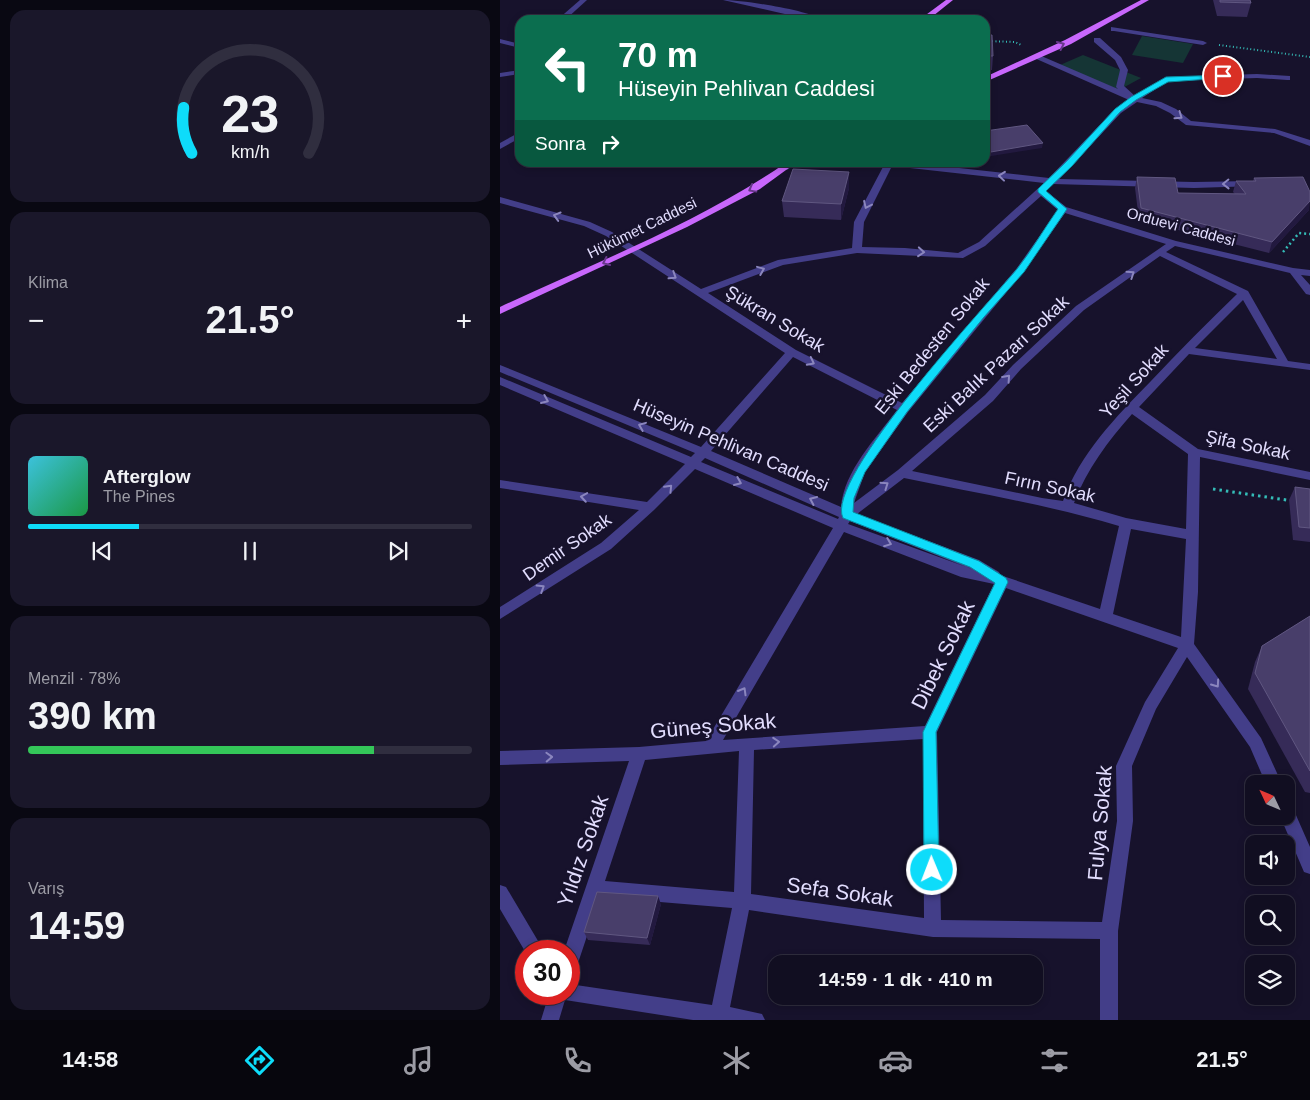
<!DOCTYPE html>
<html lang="tr">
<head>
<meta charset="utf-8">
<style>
	:root { --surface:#110e21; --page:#1a172a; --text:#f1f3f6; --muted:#9c9ca5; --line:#302e3f; --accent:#0edcfa }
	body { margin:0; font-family:Helvetica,sans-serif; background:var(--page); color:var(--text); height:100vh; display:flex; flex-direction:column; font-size:19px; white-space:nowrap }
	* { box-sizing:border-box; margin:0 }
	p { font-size:16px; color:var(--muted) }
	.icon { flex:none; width:28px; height:28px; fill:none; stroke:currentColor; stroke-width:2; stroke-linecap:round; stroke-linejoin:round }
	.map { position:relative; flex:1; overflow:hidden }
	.details { display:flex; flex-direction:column; gap:10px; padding:10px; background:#090812; width:500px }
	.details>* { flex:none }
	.hud { position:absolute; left:15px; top:15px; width:475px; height:152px; border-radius:15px; box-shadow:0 2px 8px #0003,0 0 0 1px var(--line); background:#0b6e4f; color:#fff; overflow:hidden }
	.needle { width:32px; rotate:314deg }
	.tools { position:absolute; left:745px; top:775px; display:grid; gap:10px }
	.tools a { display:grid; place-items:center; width:50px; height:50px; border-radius:10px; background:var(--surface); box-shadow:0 2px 8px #0003,0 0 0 1px var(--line); font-size:25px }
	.speed { position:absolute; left:15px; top:940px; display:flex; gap:10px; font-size:25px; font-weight:700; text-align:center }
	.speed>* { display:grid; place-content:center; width:65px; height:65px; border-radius:50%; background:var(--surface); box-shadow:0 2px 8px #0003,0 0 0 1px var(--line); line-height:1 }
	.speed .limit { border:8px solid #d22; background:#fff; color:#111 }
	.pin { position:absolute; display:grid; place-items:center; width:42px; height:42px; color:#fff; margin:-21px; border:2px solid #fff; border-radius:50%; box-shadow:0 1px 5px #0007 }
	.me { position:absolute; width:55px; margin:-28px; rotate:359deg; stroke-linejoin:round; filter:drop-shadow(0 0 4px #0008) }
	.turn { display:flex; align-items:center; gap:18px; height:105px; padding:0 20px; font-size:22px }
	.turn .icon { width:65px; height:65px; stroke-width:2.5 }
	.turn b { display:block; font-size:35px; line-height:42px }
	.then { display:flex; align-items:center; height:48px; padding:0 20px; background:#0003; gap:10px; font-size:19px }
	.big { font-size:38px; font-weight:700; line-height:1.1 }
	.details .tile { flex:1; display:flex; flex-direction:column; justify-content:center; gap:8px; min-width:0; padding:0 18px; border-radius:15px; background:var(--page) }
	.details .dial { align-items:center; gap:0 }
	.dial svg { height:130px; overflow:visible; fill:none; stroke:var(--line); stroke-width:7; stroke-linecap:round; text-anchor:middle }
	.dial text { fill:var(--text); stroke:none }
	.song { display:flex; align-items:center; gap:15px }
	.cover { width:60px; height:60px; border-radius:8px; background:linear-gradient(135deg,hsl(190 70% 55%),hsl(140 70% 35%)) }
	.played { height:5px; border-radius:2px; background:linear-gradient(90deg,var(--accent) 25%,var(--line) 25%) }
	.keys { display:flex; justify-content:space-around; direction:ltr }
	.heat { display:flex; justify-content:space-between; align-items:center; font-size:28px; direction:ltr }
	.charge { height:8px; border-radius:4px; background:linear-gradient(90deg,#34c759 78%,var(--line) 0) }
	.trip { position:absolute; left:268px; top:955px; width:275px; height:50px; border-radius:15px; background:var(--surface); box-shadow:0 2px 8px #0003,0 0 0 1px var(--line); font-weight:700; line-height:50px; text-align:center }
	.tabs { display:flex; height:80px; justify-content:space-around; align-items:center; background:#07060d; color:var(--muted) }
	.tabs .icon { width:35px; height:35px }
	.tabs .active { color:var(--accent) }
	.tabs b { font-size:22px; color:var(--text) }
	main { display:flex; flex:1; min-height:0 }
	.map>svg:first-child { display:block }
</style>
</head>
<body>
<main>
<section class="details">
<div class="tile dial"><svg viewBox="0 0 100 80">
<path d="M14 69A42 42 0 1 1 86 69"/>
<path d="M14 69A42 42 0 0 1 9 41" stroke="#0edcfa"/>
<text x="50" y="56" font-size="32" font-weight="700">23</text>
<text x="50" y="72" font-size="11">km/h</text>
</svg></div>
<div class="tile"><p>Klima</p>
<div class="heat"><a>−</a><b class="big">21.5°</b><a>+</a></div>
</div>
<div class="tile">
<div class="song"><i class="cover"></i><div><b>Afterglow</b><p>The Pines</p></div></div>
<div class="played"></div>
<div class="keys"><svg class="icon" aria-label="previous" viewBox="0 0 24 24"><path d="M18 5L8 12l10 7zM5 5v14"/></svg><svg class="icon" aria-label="pause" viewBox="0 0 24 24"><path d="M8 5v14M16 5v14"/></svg><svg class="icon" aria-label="next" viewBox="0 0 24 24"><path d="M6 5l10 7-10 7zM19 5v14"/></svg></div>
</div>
<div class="tile"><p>Menzil · 78%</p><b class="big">390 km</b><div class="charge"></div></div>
<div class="tile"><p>Varış</p><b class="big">14:59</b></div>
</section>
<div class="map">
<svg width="810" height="1020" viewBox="0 0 810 1020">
	<rect width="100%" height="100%" fill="#17122c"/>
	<!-- green -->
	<g fill="#153535">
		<path d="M 642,36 L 693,44 L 683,63 L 632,55 Z"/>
		<path d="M 583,55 L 641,78 L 619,90 L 560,65 Z"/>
	</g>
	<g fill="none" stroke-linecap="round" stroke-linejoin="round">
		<!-- path-far2 -->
		<g stroke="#34bcb7" stroke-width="2" stroke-dasharray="1 2.5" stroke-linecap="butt">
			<path d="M 485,41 L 515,42 L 521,45"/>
			<path d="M 719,45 L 810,57"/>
		</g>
		<!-- path-far1 -->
		<path stroke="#34bcb7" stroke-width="2.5" stroke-dasharray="2 3" stroke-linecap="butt" d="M 783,252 L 799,233 L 810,234"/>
		<!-- path -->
		<path stroke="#34bcb7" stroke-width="3" stroke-dasharray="2.5 4" stroke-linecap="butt" d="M 713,489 L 793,501"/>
		<!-- minor -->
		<g fill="#433e89" fill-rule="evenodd">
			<path d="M 80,0 L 87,0 L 65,20 L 57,20 Z"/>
			<path d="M 223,0 C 243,0 307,10 323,20 L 311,20 Z"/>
			<path d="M 611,27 L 703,41 L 707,43 L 703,45 L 614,31 L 611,31 Z"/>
			<path d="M 594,38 L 600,38 L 621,57 L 628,70 L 624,86 L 635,96 L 666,77 L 757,74 L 790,76 L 790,80 L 787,80 L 757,78 L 668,81 L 642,98 L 661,102 L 676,109 L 691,121 L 775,129 L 810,140 L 810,146 L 774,133 L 686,125 L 670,113 L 656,106 L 637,102 L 621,113 L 559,179 L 694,182 L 753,181 L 757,184 L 756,186 L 694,188 L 553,184 L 546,191 L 566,207 L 676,241 L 793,268 L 810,270 L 810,276 L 801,275 L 810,285 L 810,295 L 806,294 L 790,273 L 675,246 L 666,252 L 748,291 L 788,361 L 810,364 L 810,370 L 689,354 L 639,407 L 698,449 L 810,472 L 810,480 L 700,457 L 698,592 L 694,644 L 761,738 L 782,784 L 766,784 L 750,747 L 687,657 L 656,709 L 632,766 L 633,821 L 618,931 L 618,1020 L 600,1020 L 600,939 L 433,937 L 249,910 L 230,1007 L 262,1014 L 265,1020 L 193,1020 L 65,1000 L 59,1020 L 41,1020 L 49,994 L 69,994 L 69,984 L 212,1005 L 232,908 L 100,897 L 78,963 L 75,969 L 69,972 L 69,951 L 64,951 L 129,761 L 0,765 L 0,751 L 139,747 L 206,741 L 333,528 L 195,469 L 154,510 L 111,549 L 0,619 L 0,607 L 101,543 L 139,510 L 0,488 L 0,480 L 147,502 L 185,464 L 0,385 L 0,377 L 191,457 L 195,453 L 0,372 L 0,365 L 201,447 L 285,353 L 106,236 L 84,226 L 0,203 L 0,197 L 90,222 L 112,232 L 201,289 L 278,260 L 352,248 L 354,222 L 384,165 L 372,162 L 405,162 L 549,178 L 615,109 L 629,100 L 532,57 L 539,55 L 618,89 L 616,87 L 620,70 L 615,60 L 594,42 ZM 392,166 L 544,183 L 479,242 L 458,253 L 405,248 L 362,247 L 364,222 ZM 541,196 L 558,210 L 517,268 L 402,403 L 296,350 L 208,293 L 283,265 L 357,253 L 463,258 L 485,246 ZM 565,213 L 666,244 L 576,306 L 513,365 L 485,395 L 398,470 L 354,503 L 365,472 L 408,412 L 523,272 ZM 660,256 L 737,294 C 708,322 679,351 651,381 C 616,417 580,453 563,501 L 542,498 L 412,471 L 493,401 L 521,369 L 584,310 ZM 743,300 L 777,359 L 695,348 ZM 293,357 L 397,410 C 376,438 344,471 341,507 L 211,451 ZM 632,414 L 688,454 L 686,529 L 626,518 L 574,503 C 587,469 608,441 632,414 ZM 205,458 L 339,517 L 338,519 L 201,462 ZM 404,478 C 476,493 549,505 619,526 L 600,609 L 500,575 L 499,572 L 479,560 L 357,514 ZM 350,521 L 469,568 L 472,569 L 348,524 ZM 631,529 L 686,539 L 681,637 L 613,614 ZM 344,532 L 461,577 L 494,584 L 425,726 L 223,740 ZM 506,588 L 678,648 L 645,702 L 616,766 L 617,821 L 602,922 L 441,920 L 437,732 ZM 423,739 L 424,918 L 251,894 L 254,750 ZM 239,751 L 234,892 L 105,881 L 145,760 Z"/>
			<path d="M 0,39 L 20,44 L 20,48 L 0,43 Z"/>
			<path d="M 20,70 L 20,74 L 0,77 L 0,73 Z"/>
			<path d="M 20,132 L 20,138 L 0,149 L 0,143 Z"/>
			<path d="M 268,162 L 282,162 L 291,167 L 287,170 Z"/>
			<path d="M 786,804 L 792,806 L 810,847 L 810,874 L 804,872 L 780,816 L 786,816 Z"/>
			<path d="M 0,885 L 6,887 L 44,951 L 26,951 L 26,953 L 0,909 Z"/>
		</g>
		<!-- major -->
		<g fill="#c867fc" fill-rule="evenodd">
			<path d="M 446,0 L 453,0 L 428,20 L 419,20 Z"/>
			<path d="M 641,0 L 649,0 L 571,44 L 485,82 L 485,77 L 565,40 Z"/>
			<path d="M 287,162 L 297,162 L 260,189 L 187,227 L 0,314 L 0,307 C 94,263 201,222 287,162 Z"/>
		</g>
	</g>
	<!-- wall -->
	<g fill="#362b58">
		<path d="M 713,0 L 750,0 L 751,3 L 747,17 L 717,16 Z"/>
		<path d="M 485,35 L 493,56 L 492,70 L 485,70 Z"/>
		<path d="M 637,177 L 678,193 L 735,194 L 733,192 L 736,181 L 753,181 L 754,178 L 809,210 L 769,253 L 639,220 L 635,188 Z"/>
		<path d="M 349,188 L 341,220 L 284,217 L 282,201 Z"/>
		<path d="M 795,487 L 810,489 L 810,542 L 793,540 L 789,500 Z"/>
		<path d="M 810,616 L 810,793 L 805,792 L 748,689 L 755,662 L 762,646 Z"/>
		<path d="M 161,904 L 150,945 L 88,940 L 84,932 Z"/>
	</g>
	<!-- shaded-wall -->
	<g fill="#22193f">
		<path d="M 543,143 L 542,148 L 485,157 L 485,153 Z"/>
		<path d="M 349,172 L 349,188 L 341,220 L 341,204 Z"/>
		<path d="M 810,201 L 809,210 L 769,253 L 772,242 Z"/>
		<path d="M 158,896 L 161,904 L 150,945 L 147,938 Z"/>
	</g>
	<!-- building -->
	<g fill="#483e6a" stroke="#605781">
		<path d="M 720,0 L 750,0 L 751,3 L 720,2 Z"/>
		<path d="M 485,35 L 492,35 L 493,56 L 485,56 Z"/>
		<path d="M 527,125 L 543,143 L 485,153 L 485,131 Z"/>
		<path d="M 293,169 L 349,172 L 341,204 L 282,201 Z"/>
		<path d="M 637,177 L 675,178 L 678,193 L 746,194 L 736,181 L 756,181 L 754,178 L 803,177 L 810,192 L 810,201 L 772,242 L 641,208 Z"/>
		<path d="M 795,487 L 810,489 L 810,528 L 799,527 Z"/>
		<path d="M 810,616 L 810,771 L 755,673 L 762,646 Z"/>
		<path d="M 97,892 L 158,896 L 147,938 L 84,932 Z"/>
	</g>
	<!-- one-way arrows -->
	<defs><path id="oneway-chevron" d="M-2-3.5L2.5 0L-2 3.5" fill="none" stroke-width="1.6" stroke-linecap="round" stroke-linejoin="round" transform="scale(1.25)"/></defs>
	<g stroke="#67388a">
		<use href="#oneway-chevron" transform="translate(561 45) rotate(-25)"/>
		<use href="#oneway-chevron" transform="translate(252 189) rotate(151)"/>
		<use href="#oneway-chevron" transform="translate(106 262) rotate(155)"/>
	</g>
	<g stroke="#8b86be">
		<use href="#oneway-chevron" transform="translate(679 116) rotate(35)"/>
		<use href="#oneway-chevron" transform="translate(502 176) rotate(-174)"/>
		<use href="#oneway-chevron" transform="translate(726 184) rotate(179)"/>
		<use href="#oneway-chevron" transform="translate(367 205) rotate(115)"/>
		<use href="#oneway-chevron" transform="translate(57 216) rotate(-164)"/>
		<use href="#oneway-chevron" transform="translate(421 252) rotate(5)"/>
		<use href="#oneway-chevron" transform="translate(261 270) rotate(-22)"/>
		<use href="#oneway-chevron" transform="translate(631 274) rotate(-34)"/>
		<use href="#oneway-chevron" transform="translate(173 276) rotate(33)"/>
		<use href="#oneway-chevron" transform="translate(311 362) rotate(27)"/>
		<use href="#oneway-chevron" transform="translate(507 378) rotate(-48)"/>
		<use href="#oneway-chevron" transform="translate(45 400) rotate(23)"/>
		<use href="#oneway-chevron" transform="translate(142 426) rotate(-158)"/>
		<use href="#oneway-chevron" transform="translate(238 482) rotate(23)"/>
		<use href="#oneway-chevron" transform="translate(385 485) rotate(-35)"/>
		<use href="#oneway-chevron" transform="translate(169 488) rotate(-46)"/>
		<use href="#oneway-chevron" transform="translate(84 497) rotate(-171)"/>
		<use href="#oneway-chevron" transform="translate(313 500) rotate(-156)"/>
		<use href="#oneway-chevron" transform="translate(388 543) rotate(21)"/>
		<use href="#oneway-chevron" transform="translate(41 588) rotate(-32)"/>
		<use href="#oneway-chevron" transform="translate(716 684) rotate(55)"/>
		<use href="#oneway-chevron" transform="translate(243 691) rotate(-60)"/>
		<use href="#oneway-chevron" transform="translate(276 742) rotate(-4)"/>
		<use href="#oneway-chevron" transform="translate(49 757) rotate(-2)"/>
	</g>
	<!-- route -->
	<path fill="#0edcfa" stroke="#098fa2" d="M 725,75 L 726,76 L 723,78 L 668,82 L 636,100 L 620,112 L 572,166 L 546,191 L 567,209 L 524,272 L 484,317 L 407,412 L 365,472 L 354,498 L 353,512 L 479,561 L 506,578 L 508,582 L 436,732 L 439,870 L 437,875 L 432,877 L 426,875 L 424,870 L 423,732 L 495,583 L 470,567 L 343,518 C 324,479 488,304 517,269 C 532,250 544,229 558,209 L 538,192 L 538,189 L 566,162 L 615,109 L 631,97 L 666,77 Z"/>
	<g text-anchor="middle" stroke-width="5" stroke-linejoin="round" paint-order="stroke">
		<!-- far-street labels -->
		<g font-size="15" fill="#e2ddfe" stroke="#17122c">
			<text transform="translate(681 227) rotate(15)" y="5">Orduevi Caddesi</text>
			<text transform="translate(142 228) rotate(-26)" y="5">Hükümet Caddesi</text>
		</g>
		<!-- street labels -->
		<g font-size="18" fill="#e2ddfe" stroke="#17122c">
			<text transform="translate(275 319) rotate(31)" y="6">Şükran Sokak</text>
			<text transform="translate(432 346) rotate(-51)" y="6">Eski Bedesten Sokak</text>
			<text transform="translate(496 364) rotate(-43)" y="6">Eski Balık Pazarı Sokak</text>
			<text transform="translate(634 381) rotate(-48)" y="6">Yeşil Sokak</text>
			<text transform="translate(231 445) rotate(23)" y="6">Hüseyin Pehlivan Caddesi</text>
			<text transform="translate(748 445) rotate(12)" y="6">Şifa Sokak</text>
			<text transform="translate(550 487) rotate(12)" y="6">Fırın Sokak</text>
			<text transform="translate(67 547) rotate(-35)" y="6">Demir Sokak</text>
		</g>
		<!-- near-street labels -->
		<g font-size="21" fill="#e2ddfe" stroke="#17122c">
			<text transform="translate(443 655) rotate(-64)" y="7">Dibek Sokak</text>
			<text transform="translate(213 726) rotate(-5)" y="7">Güneş Sokak</text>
			<text transform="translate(600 823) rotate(-85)" y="7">Fulya Sokak</text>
			<text transform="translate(83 851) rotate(-71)" y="7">Yıldız Sokak</text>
			<text transform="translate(340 892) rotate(8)" y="7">Sefa Sokak</text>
		</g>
	</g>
</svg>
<div class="tools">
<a><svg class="needle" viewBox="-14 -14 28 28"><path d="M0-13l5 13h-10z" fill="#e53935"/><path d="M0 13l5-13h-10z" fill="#9c9ca5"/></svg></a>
<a><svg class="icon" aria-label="sound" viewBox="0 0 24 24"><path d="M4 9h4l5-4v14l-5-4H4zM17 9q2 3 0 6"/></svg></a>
<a><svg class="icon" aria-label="search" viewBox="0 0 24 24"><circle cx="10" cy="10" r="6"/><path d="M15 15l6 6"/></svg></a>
<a><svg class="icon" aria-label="layers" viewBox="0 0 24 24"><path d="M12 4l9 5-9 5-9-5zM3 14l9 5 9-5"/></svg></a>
</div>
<div class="speed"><div class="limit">30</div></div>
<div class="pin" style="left:723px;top:76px;background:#d93025"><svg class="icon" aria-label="arrive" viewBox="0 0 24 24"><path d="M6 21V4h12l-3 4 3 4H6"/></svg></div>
<svg class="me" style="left:432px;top:870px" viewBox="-20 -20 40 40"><circle r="17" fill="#0edcfa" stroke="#fff" stroke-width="3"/><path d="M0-11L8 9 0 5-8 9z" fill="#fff"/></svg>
<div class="trip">14:59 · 1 dk · 410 m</div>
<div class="hud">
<div class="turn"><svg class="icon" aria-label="left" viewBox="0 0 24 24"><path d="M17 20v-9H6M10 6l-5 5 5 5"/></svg><div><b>70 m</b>Hüseyin Pehlivan Caddesi</div></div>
<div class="then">Sonra<svg class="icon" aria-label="right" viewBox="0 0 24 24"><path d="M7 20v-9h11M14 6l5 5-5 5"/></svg></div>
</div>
</div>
</main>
<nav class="tabs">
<b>14:58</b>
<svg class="icon active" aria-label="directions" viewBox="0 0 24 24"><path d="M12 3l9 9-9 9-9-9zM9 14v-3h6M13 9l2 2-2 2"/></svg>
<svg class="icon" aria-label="music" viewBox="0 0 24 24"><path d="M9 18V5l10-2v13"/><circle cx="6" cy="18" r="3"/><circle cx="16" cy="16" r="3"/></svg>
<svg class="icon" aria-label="phone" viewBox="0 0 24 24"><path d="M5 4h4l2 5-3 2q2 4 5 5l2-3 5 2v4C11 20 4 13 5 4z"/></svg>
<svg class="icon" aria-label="climate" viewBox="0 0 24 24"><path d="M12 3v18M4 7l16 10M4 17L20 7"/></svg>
<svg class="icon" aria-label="car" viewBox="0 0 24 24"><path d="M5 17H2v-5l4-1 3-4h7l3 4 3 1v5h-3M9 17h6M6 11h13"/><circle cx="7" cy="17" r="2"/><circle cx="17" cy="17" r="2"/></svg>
<svg class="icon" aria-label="filters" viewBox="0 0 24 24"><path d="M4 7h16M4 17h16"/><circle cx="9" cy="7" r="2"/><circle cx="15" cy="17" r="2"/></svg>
<b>21.5°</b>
</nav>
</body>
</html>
